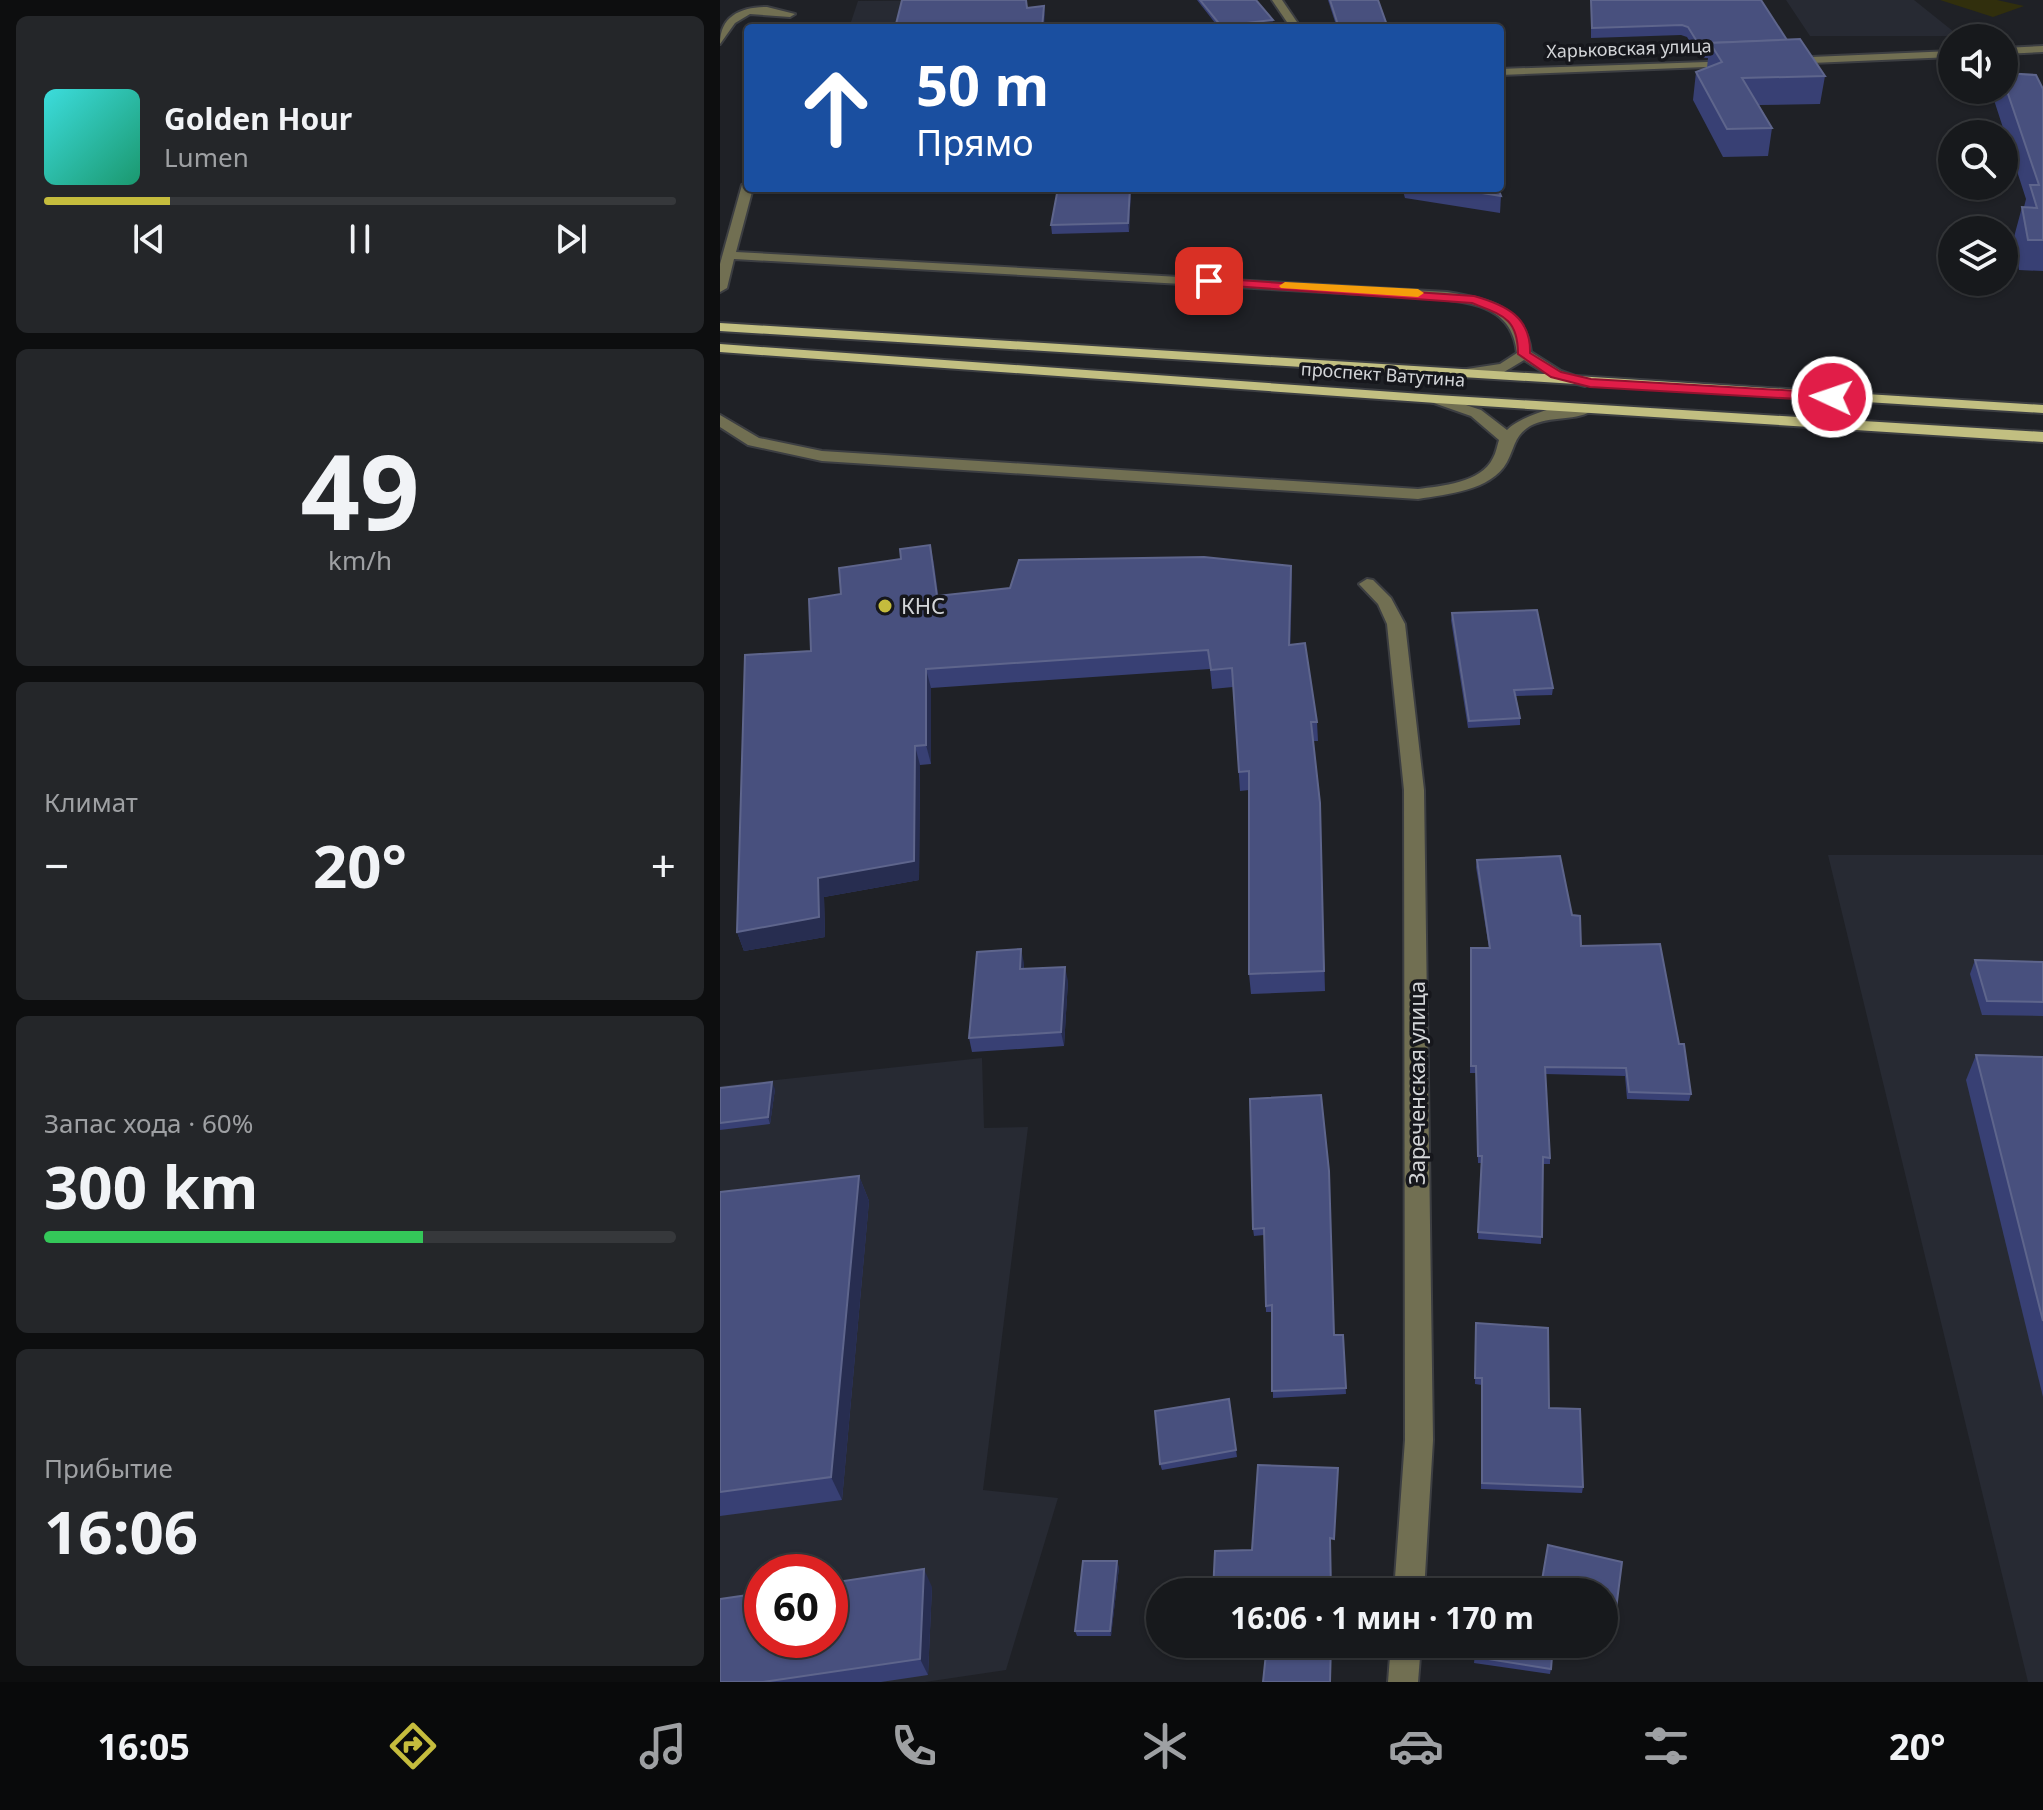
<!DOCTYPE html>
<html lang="ru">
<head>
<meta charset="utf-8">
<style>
	:root { --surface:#17191c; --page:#242629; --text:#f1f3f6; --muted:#9ea0a3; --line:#36383b; --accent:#c5bc3d }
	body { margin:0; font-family:"Noto Sans",sans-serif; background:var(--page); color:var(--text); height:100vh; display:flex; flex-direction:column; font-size:30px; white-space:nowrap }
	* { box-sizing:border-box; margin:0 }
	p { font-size:26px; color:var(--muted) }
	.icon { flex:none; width:44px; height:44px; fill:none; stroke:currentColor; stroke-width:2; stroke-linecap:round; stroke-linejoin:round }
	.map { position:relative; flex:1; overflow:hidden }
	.sheet { display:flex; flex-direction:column; gap:16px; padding:16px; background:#0d0e0f; width:720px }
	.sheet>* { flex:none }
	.top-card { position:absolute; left:24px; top:24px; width:760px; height:168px; border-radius:8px; box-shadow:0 2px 6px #0004,0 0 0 2px var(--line); background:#1a4fa0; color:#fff; overflow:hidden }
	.tools { position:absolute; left:1218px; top:24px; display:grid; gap:16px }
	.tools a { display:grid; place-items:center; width:80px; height:80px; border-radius:50%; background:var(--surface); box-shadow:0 2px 6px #0004,0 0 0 2px var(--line); font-size:40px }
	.speed { position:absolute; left:24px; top:1554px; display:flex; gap:16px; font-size:40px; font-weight:700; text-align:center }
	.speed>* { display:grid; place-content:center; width:104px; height:104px; border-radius:50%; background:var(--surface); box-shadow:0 2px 6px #0004,0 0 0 2px var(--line); line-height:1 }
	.speed .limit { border:12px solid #d22; background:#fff; color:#111 }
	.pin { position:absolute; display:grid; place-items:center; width:68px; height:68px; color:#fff; margin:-34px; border-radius:16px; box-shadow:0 4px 12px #0006 }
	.me { position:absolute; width:88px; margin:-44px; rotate:273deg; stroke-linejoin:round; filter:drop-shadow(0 0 6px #0008) }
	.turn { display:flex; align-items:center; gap:28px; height:168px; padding:0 40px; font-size:36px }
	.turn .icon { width:104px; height:104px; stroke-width:2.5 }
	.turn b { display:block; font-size:56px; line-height:68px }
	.big { font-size:60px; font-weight:700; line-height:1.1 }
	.sheet .card { flex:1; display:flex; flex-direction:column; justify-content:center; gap:12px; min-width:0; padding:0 28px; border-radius:12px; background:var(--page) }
	.sheet .dial { align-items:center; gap:0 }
	.dial b { font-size:104px; line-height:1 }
	.song { display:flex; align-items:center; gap:24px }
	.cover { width:96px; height:96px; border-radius:12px; background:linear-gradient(135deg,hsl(180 70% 55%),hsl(160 70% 35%)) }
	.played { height:8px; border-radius:4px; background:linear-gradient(90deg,var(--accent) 20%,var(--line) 20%) }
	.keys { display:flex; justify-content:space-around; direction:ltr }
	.heat { display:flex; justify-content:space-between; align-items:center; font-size:44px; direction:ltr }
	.charge { height:12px; border-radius:6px; background:linear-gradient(90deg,#34c759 60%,var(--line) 0) }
	.trip { position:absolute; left:426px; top:1578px; width:472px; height:80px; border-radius:40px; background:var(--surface); box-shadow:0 2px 6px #0004,0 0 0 2px var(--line); font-weight:700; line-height:80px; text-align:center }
	.tab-bar { display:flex; height:128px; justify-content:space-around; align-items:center; background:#090a0b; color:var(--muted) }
	.tab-bar .icon { width:56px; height:56px }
	.tab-bar .active { color:var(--accent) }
	.tab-bar b { font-size:36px; color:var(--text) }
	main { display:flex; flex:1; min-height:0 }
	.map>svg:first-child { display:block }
</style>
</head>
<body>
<main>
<section class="sheet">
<div class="card">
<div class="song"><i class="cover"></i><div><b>Golden Hour</b><p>Lumen</p></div></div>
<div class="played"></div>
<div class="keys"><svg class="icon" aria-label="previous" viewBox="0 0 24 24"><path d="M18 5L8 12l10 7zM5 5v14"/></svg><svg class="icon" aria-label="pause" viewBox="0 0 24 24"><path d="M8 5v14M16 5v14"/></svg><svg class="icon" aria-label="next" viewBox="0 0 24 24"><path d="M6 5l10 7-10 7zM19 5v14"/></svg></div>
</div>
<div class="card dial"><b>49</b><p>km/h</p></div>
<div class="card"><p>Климат</p>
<div class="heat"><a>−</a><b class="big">20°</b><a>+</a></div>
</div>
<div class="card"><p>Запас хода · 60%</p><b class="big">300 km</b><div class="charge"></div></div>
<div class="card"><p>Прибытие</p><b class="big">16:06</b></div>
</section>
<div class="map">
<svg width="1323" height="1682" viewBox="0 0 1323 1682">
	<rect width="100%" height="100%" fill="#1f2126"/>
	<!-- built -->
	<g fill="#272a33" fill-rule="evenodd">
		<path d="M 278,0 L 281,18 L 129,28 L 138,1 Z"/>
		<path d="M 1066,0 L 1194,0 L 1239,36 L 1090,36 Z"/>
		<path d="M 1108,855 L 1323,855 L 1323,1682 L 1308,1682 Z"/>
		<path d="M 262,1058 L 264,1128 L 308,1127 L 263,1490 L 338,1498 L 286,1670 L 205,1682 L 0,1682 L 0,1086 ZM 42,1572 L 110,1572 L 110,1640 L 42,1640 Z"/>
	</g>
	<!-- green -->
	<path fill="#312f0d" d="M 1220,0 L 1277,0 L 1304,6 L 1273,17 Z"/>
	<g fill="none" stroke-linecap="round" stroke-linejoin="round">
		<!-- minor casing -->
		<g stroke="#3c3e42" stroke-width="4">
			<g id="minor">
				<path d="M 552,0 L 562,0 L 581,28 L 571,28 Z"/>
				<path d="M 47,7 L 75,14 L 70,17 L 30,14 L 15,23 L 0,44 C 0,16 21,7 47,7 Z"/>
				<path d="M 1323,46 L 1323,52 L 1284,54 L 1284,48 Z"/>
				<path d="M 1232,51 L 1232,57 L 1068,64 L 1063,61 L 1068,58 Z"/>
				<path d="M 1016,61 L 1017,63 L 1012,66 L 780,75 L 780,69 Z"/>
				<path d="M 28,181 L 28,188 L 33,188 L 16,252 L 727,292 C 766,298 806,307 811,352 L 841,371 L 872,382 L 865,386 L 831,377 L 804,360 L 784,372 L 740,376 L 740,370 L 780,364 L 797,353 C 792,305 751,303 712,298 L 14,259 L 7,288 L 0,292 L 0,264 L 22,185 Z"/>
				<path d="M 716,395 L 761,410 L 787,430 C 802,415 857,396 874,409 C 859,422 829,415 810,426 C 794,436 795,447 787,462 C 771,491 727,494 698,499 L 102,461 L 28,445 L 0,427 L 0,415 L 39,438 L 102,451 L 698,489 C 721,486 761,483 773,458 C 776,453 777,446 779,440 L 751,416 L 711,402 L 711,396 Z"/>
				<path d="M 647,579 L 653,580 L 671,598 L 685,624 L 704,790 L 713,1440 L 704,1592 L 674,1592 L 685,1440 L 684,790 L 667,624 L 658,604 L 639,584 Z"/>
				<path d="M 671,1644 L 701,1644 L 698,1682 L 668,1682 Z"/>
			</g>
		</g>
		<!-- major casing -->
		<g stroke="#3c3e42" stroke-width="4">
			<g id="major">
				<path d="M 0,323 L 1323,405 L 1323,413 L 0,331 Z"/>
				<path d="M 0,344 L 716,395 L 1323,432 L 1323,442 L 716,403 L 0,352 Z"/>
			</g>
		</g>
		<!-- minor -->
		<use href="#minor" fill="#716f52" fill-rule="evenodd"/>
		<!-- major -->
		<use href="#major" fill="#c2bf81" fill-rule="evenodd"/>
	</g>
	<!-- wall -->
	<g fill="#384074">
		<path d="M 477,0 L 536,0 L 553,25 L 528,28 L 499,28 Z"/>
		<path d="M 608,0 L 658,0 L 668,28 L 617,28 Z"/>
		<path d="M 871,0 L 1067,40 L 1105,76 L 1100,104 L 1039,105 L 1052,128 L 1048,156 L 1003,157 L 973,100 L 976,72 L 987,68 L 988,58 L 980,58 L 967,37 L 961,35 L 871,38 Z"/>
		<path d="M 1284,73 L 1323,89 L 1323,271 L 1299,270 L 1294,237 L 1302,207 L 1304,207 L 1306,199 L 1274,100 L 1277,90 L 1284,90 Z"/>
		<path d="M 338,188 L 411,188 L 409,232 L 332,234 L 331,225 Z"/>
		<path d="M 682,188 L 778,188 L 781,196 L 780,213 L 685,198 Z"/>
		<path d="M 210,545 L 218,596 L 571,566 L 572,585 L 570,644 L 597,722 L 598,741 L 593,741 L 600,803 L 605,991 L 531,994 L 529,974 L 529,790 L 520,791 L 513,687 L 492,689 L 490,669 L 211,688 L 211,764 L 200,765 L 199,880 L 104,897 L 105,937 L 24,951 L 17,932 L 91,651 L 121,594 L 181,559 Z"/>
		<path d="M 732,613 L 833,688 L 832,695 L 796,696 L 800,718 L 800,725 L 748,728 L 731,620 Z"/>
		<path d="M 757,860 L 852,915 L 861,946 L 959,1044 L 971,1094 L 969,1101 L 907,1099 L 905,1076 L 825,1074 L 830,1158 L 830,1164 L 823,1164 L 821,1244 L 758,1239 L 761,1163 L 758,1163 L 756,1073 L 750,1073 L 751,948 L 769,948 L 756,867 Z"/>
		<path d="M 1255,960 L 1323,962 L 1323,1016 L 1262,1015 L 1250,974 Z"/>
		<path d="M 304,963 L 304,969 L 348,981 L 344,1046 L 252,1052 L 249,1038 Z"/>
		<path d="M 1256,1055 L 1323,1057 L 1323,1397 L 1246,1080 Z"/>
		<path d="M 0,1088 L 55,1089 L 50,1124 L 0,1130 Z"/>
		<path d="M 530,1099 L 614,1335 L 623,1335 L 626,1394 L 553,1398 L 552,1312 L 546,1312 L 544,1235 L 534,1236 L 533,1229 Z"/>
		<path d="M 139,1176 L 149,1201 L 122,1500 L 0,1516 L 0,1192 Z"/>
		<path d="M 756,1323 L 829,1408 L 863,1487 L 862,1493 L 761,1489 L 762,1385 L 755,1384 Z"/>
		<path d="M 509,1399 L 517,1457 L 442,1470 L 440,1464 Z"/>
		<path d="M 399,1567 L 391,1636 L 357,1636 L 355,1631 Z"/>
		<path d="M 212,1587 L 208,1675 L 161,1682 L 0,1682 Z"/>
		<path d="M 884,1592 L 895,1617 L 893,1623 L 884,1621 Z"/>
		<path d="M 756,1644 L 831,1669 L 830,1674 L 754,1663 Z"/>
	</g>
	<!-- shaded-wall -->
	<g fill="#272d50">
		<path d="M 324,6 L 325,15 L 324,28 L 322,28 Z"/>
		<path d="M 553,20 L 553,25 L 528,28 L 501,28 L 501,26 Z"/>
		<path d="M 410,188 L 411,188 L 409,232 L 408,223 Z"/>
		<path d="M 210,545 L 214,563 L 221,614 L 217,596 Z"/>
		<path d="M 571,566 L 572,585 L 570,663 L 569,645 Z"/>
		<path d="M 206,669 L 211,688 L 211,764 L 206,745 Z"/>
		<path d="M 195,746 L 200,765 L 199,880 L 104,897 L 105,937 L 24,951 L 17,932 L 98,878 Z"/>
		<path d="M 301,949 L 304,963 L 303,983 L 300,969 Z"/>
		<path d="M 345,967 L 348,981 L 344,1046 L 341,1032 Z"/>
		<path d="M 52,1082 L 55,1089 L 50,1124 L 48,1117 Z"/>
		<path d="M 139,1176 L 149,1201 L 122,1500 L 111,1477 Z"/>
		<path d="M 397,1561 L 399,1567 L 391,1636 L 390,1631 Z"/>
		<path d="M 204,1569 L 212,1587 L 208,1675 L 200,1659 Z"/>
	</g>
	<!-- building -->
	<g fill="#48507e" stroke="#5e658c" stroke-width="2">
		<path d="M 182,0 L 306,0 L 307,8 L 324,6 L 322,28 L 175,28 Z"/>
		<path d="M 480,0 L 536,0 L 553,20 L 501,26 Z"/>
		<path d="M 610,0 L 658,0 L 668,28 L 619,28 Z"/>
		<path d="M 871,0 L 1041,0 L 1067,40 L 990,43 L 990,48 L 981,48 L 968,27 L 962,25 L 872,28 Z"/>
		<path d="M 1080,39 L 1105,76 L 1022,78 L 1052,128 L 1007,129 L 976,72 L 1002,62 L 990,43 Z"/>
		<path d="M 1284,73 L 1316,75 L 1323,89 L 1323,240 L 1308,240 L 1302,207 L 1317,208 L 1310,185 L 1319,185 L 1284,82 Z"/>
		<path d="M 338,188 L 410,188 L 408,223 L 331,225 Z"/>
		<path d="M 730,188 L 778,188 L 781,196 Z"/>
		<path d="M 210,545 L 217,596 L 290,588 L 299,560 L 484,557 L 571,566 L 569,645 L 585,643 L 597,722 L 591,722 L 600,803 L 604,971 L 529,974 L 529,771 L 519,772 L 512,668 L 491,670 L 488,650 L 206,669 L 206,745 L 195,746 L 194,861 L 98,878 L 99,917 L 17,932 L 25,655 L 91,651 L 89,599 L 121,594 L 119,568 L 181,559 L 180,549 Z"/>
		<path d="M 817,610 L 833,688 L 794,690 L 800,718 L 749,721 L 732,613 Z"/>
		<path d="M 840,856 L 852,915 L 860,916 L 861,946 L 940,944 L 959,1044 L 964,1044 L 971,1094 L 909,1092 L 906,1068 L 825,1067 L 830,1158 L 823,1157 L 822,1237 L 758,1232 L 762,1156 L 758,1156 L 756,1066 L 751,1066 L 751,948 L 770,948 L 757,860 Z"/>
		<path d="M 301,949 L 300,969 L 345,967 L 341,1032 L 249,1038 L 257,952 Z"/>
		<path d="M 1255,960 L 1323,962 L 1323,1002 L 1267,1001 Z"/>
		<path d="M 1256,1055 L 1323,1057 L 1323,1321 Z"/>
		<path d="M 52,1082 L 48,1117 L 0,1123 L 0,1088 Z"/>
		<path d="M 601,1095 L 609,1171 L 614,1335 L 623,1335 L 626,1388 L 552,1391 L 552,1305 L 546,1306 L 544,1228 L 533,1229 L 530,1099 Z"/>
		<path d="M 139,1176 L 111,1477 L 0,1492 L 0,1192 Z"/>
		<path d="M 756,1323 L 828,1328 L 829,1408 L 860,1409 L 863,1487 L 762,1483 L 762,1378 L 755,1378 Z"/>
		<path d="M 509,1399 L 516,1450 L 440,1464 L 435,1411 Z"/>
		<path d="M 538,1465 L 618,1468 L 614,1539 L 610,1538 L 611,1592 L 493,1592 L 495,1551 L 532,1550 Z"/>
		<path d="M 828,1545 L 902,1562 L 895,1617 L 884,1615 L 884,1592 L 820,1592 Z"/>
		<path d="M 363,1561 L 397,1561 L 390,1631 L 355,1631 Z"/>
		<path d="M 204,1569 L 200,1659 L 43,1682 L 0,1682 L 0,1599 L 42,1593 L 42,1640 L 110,1640 L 110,1583 Z"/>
		<path d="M 547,1644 L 611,1644 L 610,1682 L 543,1682 Z"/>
		<path d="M 756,1644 L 833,1644 L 831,1669 L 755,1657 Z"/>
	</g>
	<!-- route -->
	<path fill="#e11d48" stroke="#92132f" stroke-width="2" d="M 489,278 L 754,296 C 786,305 811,317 810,353 L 841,372 L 871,379 L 1112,393 L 1118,397 L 1112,401 L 870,387 L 831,377 L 798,354 C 798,318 782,315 752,303 L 484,284 L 484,279 Z"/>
	<!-- slow -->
	<path fill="#f59e0b" d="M 565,282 L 698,289 L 704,293 L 698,297 L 561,288 L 559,286 Z"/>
	<!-- markers -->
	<circle fill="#c5bc3d" stroke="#16171c" stroke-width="3" cx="165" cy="606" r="8"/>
	<g text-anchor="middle" stroke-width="7" stroke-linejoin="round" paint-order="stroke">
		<!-- far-street labels -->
		<g font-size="18" fill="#d3d5d8" stroke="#16171c">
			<text transform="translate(909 49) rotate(-2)" y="6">Харьковская улица</text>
			<text transform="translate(663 375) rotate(4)" y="6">проспект Ватутина</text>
		</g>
		<!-- poi labels -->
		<g font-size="22" fill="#d3d5d8" stroke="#16171c" text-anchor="start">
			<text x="181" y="614">КНС</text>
		</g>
		<!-- street labels -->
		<g font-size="22" fill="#d3d5d8" stroke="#16171c">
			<text transform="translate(697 1083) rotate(-90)" y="8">Зареченская улица</text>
		</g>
	</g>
</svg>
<div class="tools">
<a><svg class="icon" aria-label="sound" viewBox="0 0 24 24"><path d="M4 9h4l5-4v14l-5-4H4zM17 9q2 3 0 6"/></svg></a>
<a><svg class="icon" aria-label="search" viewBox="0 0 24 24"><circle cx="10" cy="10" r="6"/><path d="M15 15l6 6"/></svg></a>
<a><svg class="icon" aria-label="layers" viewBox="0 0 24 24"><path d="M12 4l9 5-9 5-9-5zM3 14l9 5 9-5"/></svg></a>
</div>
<div class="speed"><div class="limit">60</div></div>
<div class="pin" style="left:489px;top:281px;background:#d93025"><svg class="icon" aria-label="arrive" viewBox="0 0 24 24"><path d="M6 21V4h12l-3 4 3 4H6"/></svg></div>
<svg class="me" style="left:1112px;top:397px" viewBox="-20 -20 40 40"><circle r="17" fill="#e11d48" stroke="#fff" stroke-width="3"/><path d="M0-11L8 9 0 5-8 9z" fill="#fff"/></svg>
<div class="trip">16:06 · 1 мин · 170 m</div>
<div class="top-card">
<div class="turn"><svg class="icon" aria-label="ahead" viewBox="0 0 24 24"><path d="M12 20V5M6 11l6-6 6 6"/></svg><div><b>50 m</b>Прямо</div></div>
</div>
</div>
</main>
<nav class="tab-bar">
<b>16:05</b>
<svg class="icon active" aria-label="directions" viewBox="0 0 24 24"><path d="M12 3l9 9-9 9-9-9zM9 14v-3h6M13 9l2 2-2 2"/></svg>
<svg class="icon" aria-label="music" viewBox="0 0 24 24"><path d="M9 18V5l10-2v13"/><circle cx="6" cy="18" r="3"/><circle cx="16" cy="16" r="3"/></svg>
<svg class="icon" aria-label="phone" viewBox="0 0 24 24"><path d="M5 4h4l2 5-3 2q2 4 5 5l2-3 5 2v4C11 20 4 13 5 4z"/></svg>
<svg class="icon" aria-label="climate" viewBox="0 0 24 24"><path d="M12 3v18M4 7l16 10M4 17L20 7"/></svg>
<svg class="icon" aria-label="car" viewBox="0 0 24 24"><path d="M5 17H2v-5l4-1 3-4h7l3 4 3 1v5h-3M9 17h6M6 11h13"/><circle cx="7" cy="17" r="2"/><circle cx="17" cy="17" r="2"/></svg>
<svg class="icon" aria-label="filters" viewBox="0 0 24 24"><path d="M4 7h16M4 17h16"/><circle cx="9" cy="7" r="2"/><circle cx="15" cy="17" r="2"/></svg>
<b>20°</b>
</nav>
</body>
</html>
